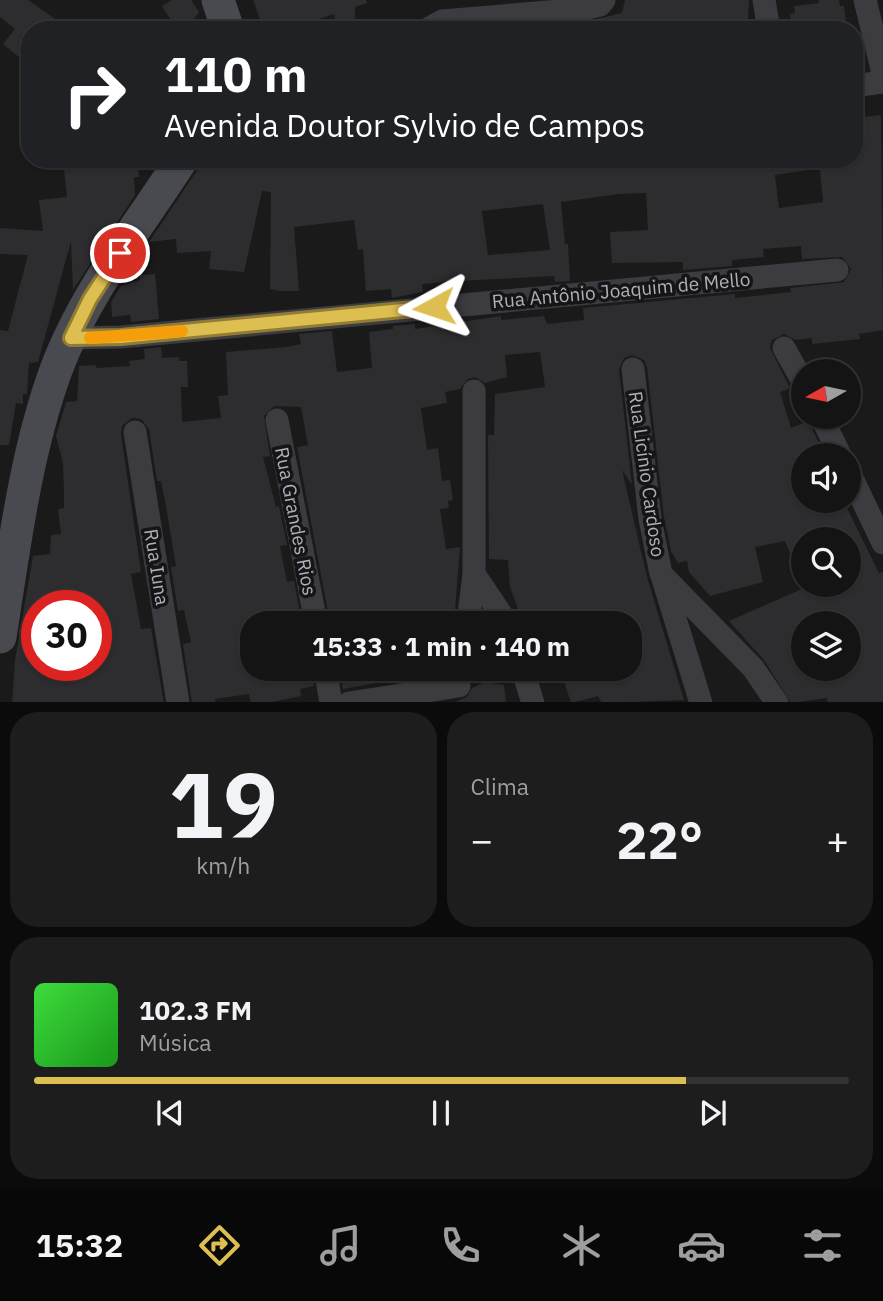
<!DOCTYPE html>
<html lang="pt">
<head>
<meta charset="utf-8">
<style>
	:root { --surface:#141414; --page:#1d1d1d; --text:#f1f3f6; --muted:#9d9ea0; --line:#333334; --accent:#ddbe50 }
	body { margin:0; font-family:"IBM Plex Sans",sans-serif; background:var(--page); color:var(--text); height:100vh; display:flex; flex-direction:column; font-size:26px; white-space:nowrap }
	* { box-sizing:border-box; margin:0 }
	p { font-size:23px; color:var(--muted) }
	.icon { flex:none; width:38px; height:38px; fill:none; stroke:currentColor; stroke-width:2; stroke-linecap:round; stroke-linejoin:round }
	.map { position:relative; height:702px; overflow:hidden }
	.details { display:flex; flex-direction:column; gap:10px; padding:10px; background:#0b0b0b; flex:1 }
	.details>* { flex:none }
	.hud { position:absolute; left:21px; top:21px; width:842px; height:147px; border-radius:28px; box-shadow:0 2px 5px #0004,0 0 0 2px var(--line); background:#202124; color:#fff; overflow:hidden }
	.needle { width:46px; rotate:261deg }
	.fabs { position:absolute; left:791px; top:359px; display:grid; gap:14px }
	.fabs a { display:grid; place-items:center; width:70px; height:70px; border-radius:50%; background:var(--surface); box-shadow:0 2px 5px #0004,0 0 0 2px var(--line); font-size:35px }
	.speed { position:absolute; left:21px; top:590px; display:flex; gap:14px; font-size:35px; font-weight:700; text-align:center }
	.speed>* { display:grid; place-content:center; width:91px; height:91px; border-radius:50%; background:var(--surface); box-shadow:0 2px 5px #0004,0 0 0 2px var(--line); line-height:1 }
	.speed .limit { border:10px solid #d22; background:#fff; color:#111 }
	.pin { position:absolute; display:grid; place-items:center; width:60px; height:60px; color:#fff; margin:-30px; border:4px solid #fff; border-radius:50%; box-shadow:0 2px 7px #0007 }
	.me { position:absolute; width:77px; margin:-38px; rotate:265deg; stroke-linejoin:round; filter:drop-shadow(0 0 5px #0008) }
	.turn { display:flex; align-items:center; gap:24px; height:147px; padding:0 28px; font-size:32px }
	.turn .icon { width:91px; height:91px; stroke-width:2.5 }
	.turn b { display:block; font-size:49px; line-height:60px }
	.big { font-size:52px; font-weight:800; line-height:1.1 }
	.details .widget { flex:1; display:flex; flex-direction:column; justify-content:center; gap:10px; min-width:0; padding:0 24px; border-radius:28px; background:var(--page) }
	.details .dial { align-items:center; gap:0 }
	.dial b { font-size:91px; line-height:1 }
	.song { display:flex; align-items:center; gap:21px }
	.cover { width:84px; height:84px; border-radius:10px; background:linear-gradient(135deg,hsl(120 70% 55%),hsl(120 70% 35%)) }
	.played { height:7px; border-radius:4px; background:linear-gradient(90deg,var(--accent) 80%,var(--line) 80%) }
	.keys { display:flex; justify-content:space-around; direction:ltr }
	.heat { display:flex; justify-content:space-between; align-items:center; font-size:38px; direction:ltr }
	.details .tiles { flex:1; display:grid; gap:10px; grid-template-columns:1fr 1fr }
	.widget:last-child { grid-column:span 2 }
	.trip { position:absolute; left:240px; top:611px; width:402px; height:70px; border-radius:28px; background:var(--surface); box-shadow:0 2px 5px #0004,0 0 0 2px var(--line); font-weight:800; line-height:70px; text-align:center }
	.dock { display:flex; height:112px; justify-content:space-around; align-items:center; background:#080808; color:var(--muted) }
	.dock .icon { width:49px; height:49px }
	.dock .active { color:var(--accent) }
	.dock b { font-size:32px; color:var(--text) }
	.map>svg:first-child { display:block }
</style>
</head>
<body>
<div class="map">
<svg width="883" height="703" viewBox="0 0 883 703">
	<rect width="100%" height="100%" fill="#1a1a1b"/>
	<!-- building -->
	<g fill="#2d2d2f" fill-rule="evenodd">
		<path d="M 0,0 L 28,0 L 71,30 L 30,30 L 30,66 L 3,44 L 15,29 L 0,17 Z"/>
		<path d="M 172,0 L 191,0 L 199,12 L 192,22 L 196,30 L 177,30 L 162,6 Z"/>
		<path d="M 253,0 L 366,0 L 367,3 L 355,7 L 355,19 L 336,22 L 334,14 L 288,30 L 264,30 Z"/>
		<path d="M 625,0 L 749,0 L 748,21 L 745,30 L 575,30 L 575,24 L 622,13 Z"/>
		<path d="M 819,0 L 839,0 L 840,6 L 844,6 L 847,30 L 792,30 L 790,14 L 795,13 L 794,6 L 819,3 Z"/>
		<path d="M 881,115 L 883,330 L 859,334 L 860,339 L 812,344 L 812,338 L 795,340 L 784,334 L 772,340 L 770,348 L 790,388 L 780,392 L 791,428 L 808,421 L 820,445 L 803,451 L 803,500 L 843,500 L 879,573 L 883,572 L 883,703 L 828,703 L 827,698 L 791,703 L 764,660 L 729,621 L 813,584 L 849,584 L 849,539 L 803,539 L 803,584 L 785,541 L 755,547 L 763,582 L 710,596 L 689,572 L 687,561 L 678,563 L 671,551 L 664,517 L 647,367 L 644,360 L 632,355 L 624,358 L 619,370 L 632,485 L 622,470 L 647,577 L 684,700 L 602,703 L 598,696 L 571,703 L 560,668 L 630,668 L 630,623 L 523,623 L 510,587 L 508,560 L 489,559 L 488,435 L 494,435 L 495,394 L 545,387 L 540,352 L 505,355 L 507,377 L 485,383 L 475,377 L 468,379 L 460,389 L 445,392 L 447,403 L 421,408 L 427,450 L 438,448 L 442,481 L 450,480 L 453,500 L 448,501 L 449,508 L 440,509 L 446,549 L 460,547 L 454,623 L 330,623 L 297,447 L 308,445 L 301,407 L 274,406 L 264,416 L 270,456 L 263,457 L 276,507 L 279,506 L 287,545 L 280,546 L 287,582 L 294,581 L 302,623 L 252,623 L 252,668 L 311,668 L 314,686 L 300,689 L 301,696 L 267,703 L 251,703 L 249,694 L 215,699 L 216,703 L 192,703 L 183,644 L 191,642 L 184,610 L 178,611 L 171,567 L 176,566 L 165,501 L 161,481 L 157,481 L 149,429 L 141,419 L 132,418 L 122,426 L 121,434 L 141,572 L 131,574 L 141,629 L 151,628 L 164,703 L 12,703 L 15,660 L 33,556 L 50,554 L 51,535 L 61,534 L 58,509 L 64,508 L 64,489 L 63,463 L 56,436 L 66,402 L 77,401 L 79,366 L 96,365 L 96,368 L 130,366 L 129,361 L 145,359 L 144,349 L 161,347 L 162,358 L 179,357 L 179,361 L 187,361 L 188,387 L 181,387 L 182,422 L 221,418 L 218,396 L 228,395 L 226,352 L 286,347 L 301,344 L 299,334 L 332,331 L 337,372 L 372,368 L 369,332 L 393,329 L 393,326 L 415,324 L 415,329 L 501,316 L 501,320 L 544,316 L 547,324 L 584,320 L 583,308 L 735,294 L 735,298 L 791,292 L 790,288 L 844,282 L 851,269 L 842,257 L 802,259 L 801,246 L 763,249 L 764,257 L 732,260 L 732,266 L 683,270 L 683,262 L 612,263 L 610,232 L 648,230 L 646,193 L 619,194 L 561,202 L 565,244 L 568,244 L 570,281 L 555,282 L 554,276 L 461,281 L 422,284 L 423,292 L 392,298 L 391,289 L 366,291 L 363,249 L 358,250 L 354,220 L 294,227 L 299,291 L 280,291 L 270,289 L 271,192 L 262,191 L 244,272 L 209,269 L 211,251 L 177,253 L 176,239 L 149,242 L 198,169 L 239,169 L 262,164 L 262,159 L 326,159 L 326,163 L 361,159 L 813,159 L 814,169 L 775,175 L 779,208 L 823,202 L 819,159 L 854,159 L 854,118 ZM 543,204 L 550,250 L 488,255 L 482,211 ZM 37,606 L 96,606 L 96,665 L 37,665 ZM 803,623 L 849,623 L 849,668 L 803,668 Z"/>
		<path d="M 63,159 L 137,159 L 139,177 L 134,177 L 135,195 L 73,290 L 71,241 L 38,362 L 29,363 L 27,394 L 23,394 L 23,404 L 16,403 L 9,445 L 0,445 L 0,330 L 8,331 L 28,255 L 0,254 L 0,228 L 43,231 L 39,200 L 67,197 Z"/>
		<path d="M 155,274 L 159,319 L 131,322 L 130,315 L 112,317 L 111,302 L 121,286 L 140,280 L 140,275 Z"/>
		<path d="M 339,668 L 408,668 L 409,677 L 343,689 Z"/>
		<path d="M 485,682 L 504,685 L 506,703 L 453,703 L 467,697 L 472,688 Z"/>
	</g>
	<g fill="none" stroke-linecap="round" stroke-linejoin="round">
		<!-- minor -->
		<g stroke="#3b3b40" stroke-width="23">
			<path d="M 764,0 L 769,30"/>
			<path d="M 865,0 L 883,73"/>
			<path d="M 426,30 L 442,21 L 583,9 L 600,5 L 604,0"/>
			<path d="M 854,86 L 883,82"/>
			<path d="M 71,338 L 121,337 L 837,270"/>
			<path d="M 784,348 L 803,382"/>
			<path d="M 633,369 L 650,519 L 661,574 L 753,668 L 777,703"/>
			<path d="M 821,416 L 840,455"/>
			<path d="M 277,420 L 316,623"/>
			<path d="M 135,432 L 178,703"/>
			<path d="M 849,472 L 883,543"/>
			<path d="M 474,574 L 507,623"/>
			<path d="M 663,579 L 701,703"/>
			<path d="M 468,623 L 474,574 L 474,391"/>
			<path d="M 325,668 L 331,703"/>
			<path d="M 522,668 L 533,703"/>
			<path d="M 349,703 L 459,686"/>
		</g>
		<!-- secondary -->
		<g stroke="#494a50" stroke-width="33">
			<path d="M 218,0 L 228,30"/>
			<path d="M 0,637 C 14,549 25,455 56,370 C 84,294 138,227 182,159"/>
		</g>
	</g>
	<g fill="none" stroke-linecap="round" stroke-linejoin="round">
		<!-- route casing -->
		<g stroke="#907c34" stroke-width="18">
			<path id="route" d="M 120,253 L 90,299 L 71,338 L 121,337 L 434,307"/>
		</g>
		<!-- route -->
		<use href="#route" stroke="#ddbe50" stroke-width="12"/>
		<!-- slow -->
		<path stroke="#f59e0b" stroke-width="12" d="M 90,338 L 182,331"/>
	</g>
	<g text-anchor="middle" stroke-width="7" stroke-linejoin="round" paint-order="stroke">
		<!-- street labels -->
		<g font-size="19" fill="#aeb0b9" stroke="#151517">
			<text transform="translate(621 290) rotate(-5)" y="7">Rua Antônio Joaquim de Mello</text>
			<text transform="translate(647 474) rotate(82)" y="7">Rua Licínio Cardoso</text>
			<text transform="translate(296 521) rotate(79)" y="7">Rua Grandes Rios</text>
			<text transform="translate(157 567) rotate(81)" y="7">Rua Iuna</text>
		</g>
	</g>
</svg>
<div class="fabs">
<a><svg class="needle" viewBox="-14 -14 28 28"><path d="M0-13l5 13h-10z" fill="#e53935"/><path d="M0 13l5-13h-10z" fill="#9d9ea0"/></svg></a>
<a><svg class="icon" aria-label="sound" viewBox="0 0 24 24"><path d="M4 9h4l5-4v14l-5-4H4zM17 9q2 3 0 6"/></svg></a>
<a><svg class="icon" aria-label="search" viewBox="0 0 24 24"><circle cx="10" cy="10" r="6"/><path d="M15 15l6 6"/></svg></a>
<a><svg class="icon" aria-label="layers" viewBox="0 0 24 24"><path d="M12 4l9 5-9 5-9-5zM3 14l9 5 9-5"/></svg></a>
</div>
<div class="speed"><div class="limit">30</div></div>
<div class="pin" style="left:120px;top:253px;background:#d93025"><svg class="icon" aria-label="arrive" viewBox="0 0 24 24"><path d="M6 21V4h12l-3 4 3 4H6"/></svg></div>
<svg class="me" style="left:434px;top:307px" viewBox="-20 -20 40 40"><path d="M0-17L14 15 0 8-14 15z" fill="#ddbe50" stroke="#fff" stroke-width="4"/></svg>
<div class="trip">15:33 · 1 min · 140 m</div>
<div class="hud">
<div class="turn"><svg class="icon" aria-label="right" viewBox="0 0 24 24"><path d="M7 20v-9h11M14 6l5 5-5 5"/></svg><div><b>110 m</b>Avenida Doutor Sylvio de Campos</div></div>
</div>
</div>
<section class="details">
<div class="tiles">
<div class="widget dial"><b>19</b><p>km/h</p></div>
<div class="widget"><p>Clima</p>
<div class="heat"><a>−</a><b class="big">22°</b><a>+</a></div>
</div>
<div class="widget">
<div class="song"><i class="cover"></i><div><b>102.3 FM</b><p>Música</p></div></div>
<div class="played"></div>
<div class="keys"><svg class="icon" aria-label="previous" viewBox="0 0 24 24"><path d="M18 5L8 12l10 7zM5 5v14"/></svg><svg class="icon" aria-label="pause" viewBox="0 0 24 24"><path d="M8 5v14M16 5v14"/></svg><svg class="icon" aria-label="next" viewBox="0 0 24 24"><path d="M6 5l10 7-10 7zM19 5v14"/></svg></div>
</div>
</div>
</section>
<nav class="dock">
<b>15:32</b>
<svg class="icon active" aria-label="directions" viewBox="0 0 24 24"><path d="M12 3l9 9-9 9-9-9zM9 14v-3h6M13 9l2 2-2 2"/></svg>
<svg class="icon" aria-label="music" viewBox="0 0 24 24"><path d="M9 18V5l10-2v13"/><circle cx="6" cy="18" r="3"/><circle cx="16" cy="16" r="3"/></svg>
<svg class="icon" aria-label="phone" viewBox="0 0 24 24"><path d="M5 4h4l2 5-3 2q2 4 5 5l2-3 5 2v4C11 20 4 13 5 4z"/></svg>
<svg class="icon" aria-label="climate" viewBox="0 0 24 24"><path d="M12 3v18M4 7l16 10M4 17L20 7"/></svg>
<svg class="icon" aria-label="car" viewBox="0 0 24 24"><path d="M5 17H2v-5l4-1 3-4h7l3 4 3 1v5h-3M9 17h6M6 11h13"/><circle cx="7" cy="17" r="2"/><circle cx="17" cy="17" r="2"/></svg>
<svg class="icon" aria-label="filters" viewBox="0 0 24 24"><path d="M4 7h16M4 17h16"/><circle cx="9" cy="7" r="2"/><circle cx="15" cy="17" r="2"/></svg>
</nav>
</body>
</html>
